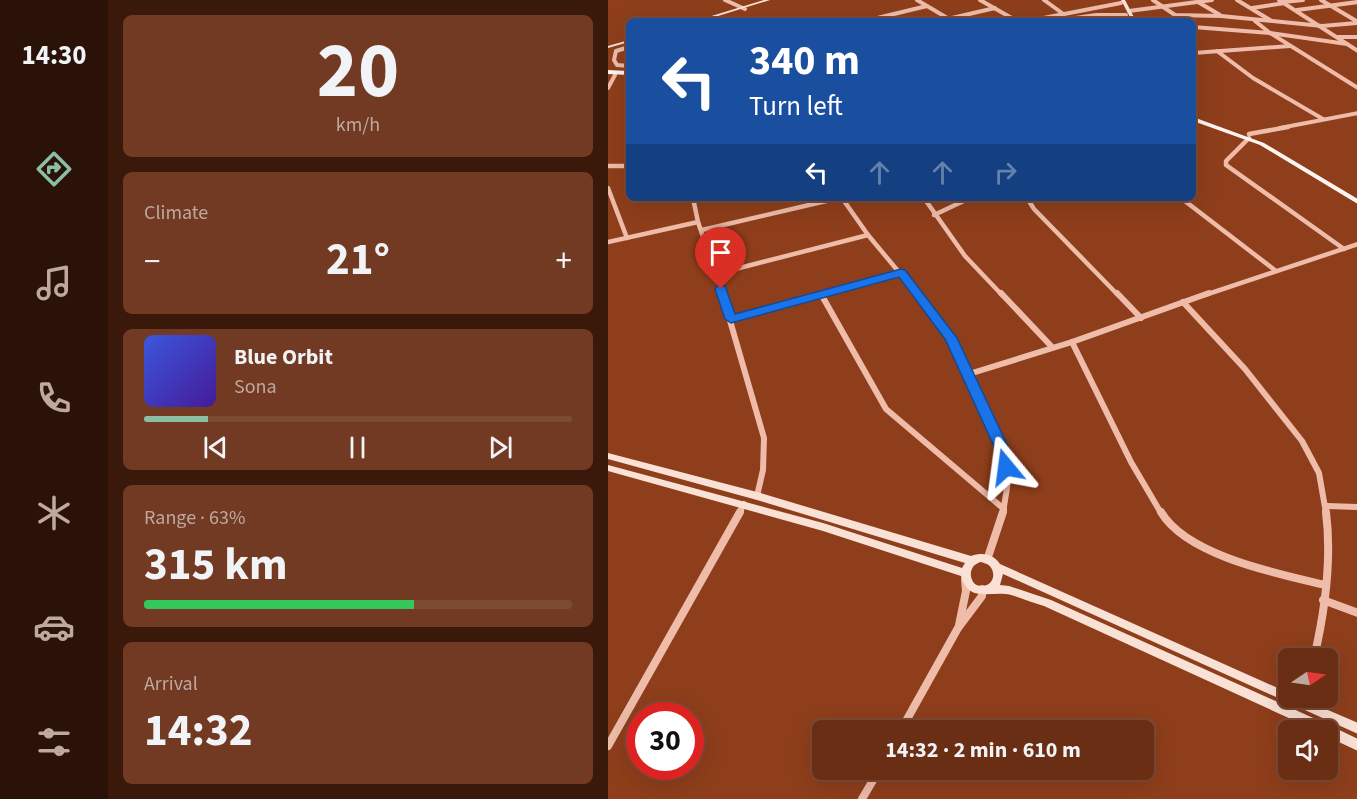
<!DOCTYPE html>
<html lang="en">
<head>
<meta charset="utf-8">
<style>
	:root { --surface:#6a2e14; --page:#723a22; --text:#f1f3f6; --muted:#bea8a0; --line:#7d4a34; --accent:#8abfa5 }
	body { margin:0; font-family:"Source Sans 3",sans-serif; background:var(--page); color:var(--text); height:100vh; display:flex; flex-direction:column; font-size:22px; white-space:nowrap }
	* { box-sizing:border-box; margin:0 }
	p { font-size:20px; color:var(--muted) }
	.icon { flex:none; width:33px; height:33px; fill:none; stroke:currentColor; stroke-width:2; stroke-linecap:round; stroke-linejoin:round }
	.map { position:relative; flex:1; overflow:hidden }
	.sheet { display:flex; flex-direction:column; gap:15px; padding:15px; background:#3a190b; width:500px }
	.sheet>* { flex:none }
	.guide { position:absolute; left:18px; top:18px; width:570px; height:183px; border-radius:9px; box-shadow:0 6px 24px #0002,0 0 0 2px var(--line); background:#1a4fa0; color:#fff; overflow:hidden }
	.needle { width:39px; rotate:77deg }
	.buttons { position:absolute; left:670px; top:648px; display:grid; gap:12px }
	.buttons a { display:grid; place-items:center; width:60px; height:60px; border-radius:9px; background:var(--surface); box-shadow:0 6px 24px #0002,0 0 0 2px var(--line); font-size:30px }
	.speed { position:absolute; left:18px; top:702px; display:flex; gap:12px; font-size:30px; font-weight:700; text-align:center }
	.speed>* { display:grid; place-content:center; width:78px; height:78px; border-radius:50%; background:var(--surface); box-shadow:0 6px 24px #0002,0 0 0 2px var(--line); line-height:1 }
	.speed .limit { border:9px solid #d22; background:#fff; color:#111 }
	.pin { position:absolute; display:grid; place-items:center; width:51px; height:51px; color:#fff; margin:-62px -26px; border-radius:50% 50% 50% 0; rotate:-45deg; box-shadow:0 0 6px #0007 }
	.pin .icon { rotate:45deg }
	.me { position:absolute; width:66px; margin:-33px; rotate:344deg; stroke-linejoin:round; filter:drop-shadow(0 0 4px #0008) }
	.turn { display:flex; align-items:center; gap:21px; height:126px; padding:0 24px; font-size:27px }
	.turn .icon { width:78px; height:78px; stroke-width:2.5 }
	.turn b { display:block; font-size:42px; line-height:51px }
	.lanes { display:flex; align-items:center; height:57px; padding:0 24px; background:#0003; justify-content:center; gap:30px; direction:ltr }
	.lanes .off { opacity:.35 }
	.big { font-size:45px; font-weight:700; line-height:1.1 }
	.sheet .widget { flex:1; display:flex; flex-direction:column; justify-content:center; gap:9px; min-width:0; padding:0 21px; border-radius:9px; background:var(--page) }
	.sheet .dial { align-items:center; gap:0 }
	.dial b { font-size:78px; line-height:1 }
	.song { display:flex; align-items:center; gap:18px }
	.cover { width:72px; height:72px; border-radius:9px; background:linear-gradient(135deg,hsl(230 70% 55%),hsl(260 70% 35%)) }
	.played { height:6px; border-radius:3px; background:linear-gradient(90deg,var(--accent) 15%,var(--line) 15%) }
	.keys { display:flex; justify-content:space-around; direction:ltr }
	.heat { display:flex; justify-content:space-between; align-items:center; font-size:33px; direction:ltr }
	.charge { height:9px; border-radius:4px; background:linear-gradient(90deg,#34c759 63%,var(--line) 0) }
	.trip { position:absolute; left:204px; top:720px; width:342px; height:60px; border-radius:9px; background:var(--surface); box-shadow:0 6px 24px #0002,0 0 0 2px var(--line); font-weight:700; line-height:60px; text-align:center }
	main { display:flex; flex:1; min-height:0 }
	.menu { display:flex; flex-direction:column; width:108px; justify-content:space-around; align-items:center; background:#2a1208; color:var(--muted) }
	.menu .icon { width:42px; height:42px }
	.menu .selected { color:var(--accent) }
	.menu b { font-size:27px; color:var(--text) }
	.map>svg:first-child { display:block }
</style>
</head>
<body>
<main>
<nav class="menu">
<b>14:30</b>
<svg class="icon selected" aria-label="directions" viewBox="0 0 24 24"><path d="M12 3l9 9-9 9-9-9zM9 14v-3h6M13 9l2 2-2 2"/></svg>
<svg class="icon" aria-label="music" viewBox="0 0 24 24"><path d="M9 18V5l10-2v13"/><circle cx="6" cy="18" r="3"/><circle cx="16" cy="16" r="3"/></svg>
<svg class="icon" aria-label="phone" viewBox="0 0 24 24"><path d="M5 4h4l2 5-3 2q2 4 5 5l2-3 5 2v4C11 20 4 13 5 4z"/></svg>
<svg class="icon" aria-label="climate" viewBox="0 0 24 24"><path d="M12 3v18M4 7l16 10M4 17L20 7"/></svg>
<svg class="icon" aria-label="car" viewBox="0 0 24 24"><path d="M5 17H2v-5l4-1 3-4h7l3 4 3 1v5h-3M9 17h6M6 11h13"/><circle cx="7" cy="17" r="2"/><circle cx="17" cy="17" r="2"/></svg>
<svg class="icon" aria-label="filters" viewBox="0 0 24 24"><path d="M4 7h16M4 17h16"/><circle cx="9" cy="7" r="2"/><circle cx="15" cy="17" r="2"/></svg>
</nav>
<section class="sheet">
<div class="widget dial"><b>20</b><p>km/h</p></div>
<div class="widget"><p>Climate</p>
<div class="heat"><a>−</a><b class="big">21°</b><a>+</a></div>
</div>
<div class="widget">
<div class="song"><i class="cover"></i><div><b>Blue Orbit</b><p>Sona</p></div></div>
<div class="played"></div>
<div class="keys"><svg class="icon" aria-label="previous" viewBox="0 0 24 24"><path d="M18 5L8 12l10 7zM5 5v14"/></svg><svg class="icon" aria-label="pause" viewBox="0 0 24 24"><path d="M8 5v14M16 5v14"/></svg><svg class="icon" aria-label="next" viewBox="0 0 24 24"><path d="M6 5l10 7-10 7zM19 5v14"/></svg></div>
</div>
<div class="widget"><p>Range · 63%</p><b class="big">315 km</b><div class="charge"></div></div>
<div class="widget"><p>Arrival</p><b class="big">14:32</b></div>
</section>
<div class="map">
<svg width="750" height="799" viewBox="0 0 750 799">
	<rect width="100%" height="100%" fill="#8e3e1b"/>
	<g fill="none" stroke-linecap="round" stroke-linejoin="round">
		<!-- street-far3 -->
		<g stroke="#eebca9" stroke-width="4">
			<path d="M 117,0 L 137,9"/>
			<path d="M 309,0 L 341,19"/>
			<path d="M 372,0 L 409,21"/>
			<path d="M 436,0 L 454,13"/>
			<path d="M 545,0 L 567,15 L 613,16 L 714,26 L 750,23"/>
			<path d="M 629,0 L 662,20"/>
			<path d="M 671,0 L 750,51"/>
			<path d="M 713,0 L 750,22"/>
			<path d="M 590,2 L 612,15"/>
			<path d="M 675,2 L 695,0"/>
			<path d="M 644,8 L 677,3"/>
			<path d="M 689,10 L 750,2"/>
			<path d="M 521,11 L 604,0"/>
			<path d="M 257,21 L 319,6"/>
			<path d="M 331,21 L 387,8"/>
			<path d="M 420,21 L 513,3"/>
			<path d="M 447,21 L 488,15 L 518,15"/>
			<path d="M 647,21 L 662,33 L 750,88"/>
			<path d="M 585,27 L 662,33 L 739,44"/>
			<path d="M 730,37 L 750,37"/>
			<path d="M 21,47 L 8,51 L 6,60 L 9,65 L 21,66"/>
			<path d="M 609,51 L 645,78 L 715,119"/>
			<path d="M 585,53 L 682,46"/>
			<path d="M 0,88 L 7,75"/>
			<path d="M 672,128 L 750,113"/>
		</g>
		<!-- street-far2 -->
		<g stroke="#eebca9" stroke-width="4.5">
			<path d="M 641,134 L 680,127"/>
			<path d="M 641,138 L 618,161 L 618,165 L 736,249"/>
			<path d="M 0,166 L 21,166"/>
			<path d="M 0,188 L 19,238"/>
			<path d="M 85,198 L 90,222 L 115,295"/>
			<path d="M 234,198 L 260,235 L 310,295"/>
			<path d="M 316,198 L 357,256 L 394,295"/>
			<path d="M 419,198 L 426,209 L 510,295"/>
			<path d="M 573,198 L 668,271"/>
			<path d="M 326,215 L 362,198"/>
			<path d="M 94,230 L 231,198"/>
			<path d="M 0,242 L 90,222"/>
			<path d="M 108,274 L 260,235"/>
			<path d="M 212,295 L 293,273"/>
			<path d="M 597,295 L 750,244"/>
		</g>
		<!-- street-far1 -->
		<g stroke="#eebca9" stroke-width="6">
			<path d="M 114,293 L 156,438 L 155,470 L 149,496"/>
			<path d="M 309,293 L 343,338 L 396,453 L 400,481 L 395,513"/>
			<path d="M 393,293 L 444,347"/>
			<path d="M 509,293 L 533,318"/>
			<path d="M 213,294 L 278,409 L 396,509"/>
			<path d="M 575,302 L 637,369 L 694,441 L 711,473 L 718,513"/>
			<path d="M 123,319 L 218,293"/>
			<path d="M 464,342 L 523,462 L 553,513"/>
			<path d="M 361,374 L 464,342 L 601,293"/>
			<path d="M 719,506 L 750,507"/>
			<path d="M 131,513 L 136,504"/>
		</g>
		<!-- street -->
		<g stroke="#eebca9" stroke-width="8">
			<path d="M 553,512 C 579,556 671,574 717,585"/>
			<path d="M 379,560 L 395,512"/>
			<path d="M 715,600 L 750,613"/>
			<path d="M 351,625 L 358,591 L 357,580"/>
			<path d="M 706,658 C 717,611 724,560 718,512"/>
			<path d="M 293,730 L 350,628 L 374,596 L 374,589"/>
			<path d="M 0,746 L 132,512"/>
			<path d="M 254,799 L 271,770"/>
		</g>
		<!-- secondary -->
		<g fill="#fae1d6" fill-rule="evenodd">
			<path d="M 156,0 L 162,0 L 94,21 L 87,21 Z"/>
			<path d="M 513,0 L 517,0 L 528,21 L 524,21 Z"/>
			<path d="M 21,40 L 21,42 L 0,48 L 0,46 Z"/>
			<path d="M 0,453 L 149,492 L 363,556 C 375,552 385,554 392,564 L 681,693 L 681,698 L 692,698 L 750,723 L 750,734 L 395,574 L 392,585 L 401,586 L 443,600 L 723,726 L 750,739 L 750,751 L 720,737 L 720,730 L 707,730 L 436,606 C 425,603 414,598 403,595 C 383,590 361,604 353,576 L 215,531 L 0,471 L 0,465 L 215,523 L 354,568 L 357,563 L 149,500 L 0,459 ZM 372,562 C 390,563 389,587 373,586 C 364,586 360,574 365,567 C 366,565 370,563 372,562 Z"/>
		</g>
		<!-- primary -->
		<g fill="#fff5f0" fill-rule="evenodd">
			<path d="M 0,70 L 21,71 L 21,75 L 0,74 Z"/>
			<path d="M 585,117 L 656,143 L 750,199 L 750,204 L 652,145 L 585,121 Z"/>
		</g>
	</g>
	<!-- route -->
	<path fill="#1a73e8" stroke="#114b97" stroke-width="1.5" d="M 293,269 L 297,270 L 349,338 L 403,453 L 405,467 L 403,471 L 393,471 L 389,453 L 337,339 L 291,277 L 123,323 L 117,319 L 107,289 L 109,286 L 117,286 L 127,314 Z"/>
</svg>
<div class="buttons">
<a><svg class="needle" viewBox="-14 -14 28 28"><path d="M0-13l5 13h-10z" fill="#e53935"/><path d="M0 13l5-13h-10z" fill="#bea8a0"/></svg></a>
<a><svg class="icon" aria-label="sound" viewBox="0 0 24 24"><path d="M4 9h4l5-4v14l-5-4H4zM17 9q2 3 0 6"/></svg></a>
</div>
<div class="speed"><div class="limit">30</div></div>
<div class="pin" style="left:113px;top:289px;background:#d93025"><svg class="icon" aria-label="arrive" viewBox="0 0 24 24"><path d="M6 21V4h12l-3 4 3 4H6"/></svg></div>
<svg class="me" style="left:398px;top:467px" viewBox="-20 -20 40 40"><path d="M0-17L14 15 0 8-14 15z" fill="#1a73e8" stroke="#fff" stroke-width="4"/></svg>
<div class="trip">14:32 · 2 min · 610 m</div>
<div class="guide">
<div class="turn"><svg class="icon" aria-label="left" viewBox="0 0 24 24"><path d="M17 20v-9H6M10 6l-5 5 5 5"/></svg><div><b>340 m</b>Turn left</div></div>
<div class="lanes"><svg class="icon" aria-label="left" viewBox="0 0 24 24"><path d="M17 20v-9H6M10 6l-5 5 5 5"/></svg><svg class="icon off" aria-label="ahead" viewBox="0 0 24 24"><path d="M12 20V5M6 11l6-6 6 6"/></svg><svg class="icon off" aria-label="ahead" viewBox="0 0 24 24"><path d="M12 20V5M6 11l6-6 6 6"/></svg><svg class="icon off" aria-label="right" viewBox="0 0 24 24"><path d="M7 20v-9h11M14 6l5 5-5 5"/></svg></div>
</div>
</div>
</main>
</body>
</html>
